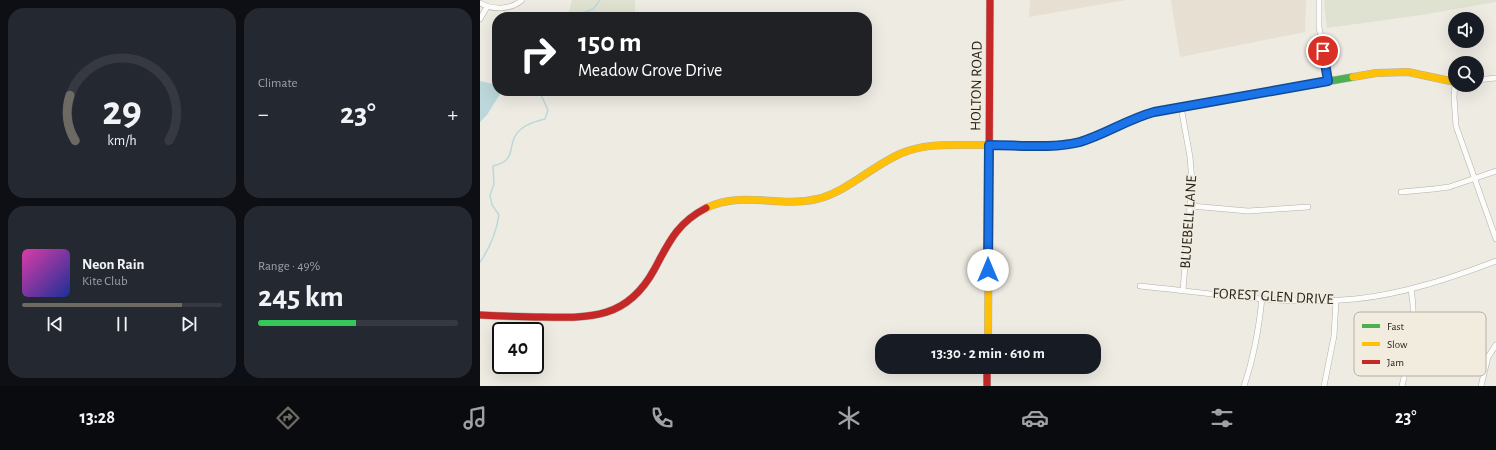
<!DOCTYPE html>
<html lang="en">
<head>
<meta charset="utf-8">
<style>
	:root { --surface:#171b24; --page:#242831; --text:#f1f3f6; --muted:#9ea1a6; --line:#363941; --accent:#6d6a64 }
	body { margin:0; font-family:"Alegreya Sans",sans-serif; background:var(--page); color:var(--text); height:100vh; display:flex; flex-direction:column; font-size:15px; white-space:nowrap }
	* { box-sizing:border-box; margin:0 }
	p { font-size:13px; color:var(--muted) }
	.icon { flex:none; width:22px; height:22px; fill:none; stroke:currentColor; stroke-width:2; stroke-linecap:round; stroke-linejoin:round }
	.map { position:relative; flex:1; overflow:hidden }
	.side { display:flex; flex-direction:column; gap:8px; padding:8px; background:#0d0f14; width:480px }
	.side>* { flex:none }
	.guide { position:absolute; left:12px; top:12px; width:380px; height:84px; border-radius:16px; box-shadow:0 4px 16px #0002; background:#202124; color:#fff; overflow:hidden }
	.controls { position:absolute; left:968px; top:12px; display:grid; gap:8px }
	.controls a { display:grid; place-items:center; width:36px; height:36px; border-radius:50%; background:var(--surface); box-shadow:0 4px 16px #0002; font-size:20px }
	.speed { position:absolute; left:12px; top:322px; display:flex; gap:8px; font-size:20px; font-weight:700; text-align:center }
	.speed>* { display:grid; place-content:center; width:52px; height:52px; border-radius:50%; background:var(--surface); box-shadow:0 4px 16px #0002; line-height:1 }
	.speed .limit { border:2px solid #111; border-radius:6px; background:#fff; color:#111 }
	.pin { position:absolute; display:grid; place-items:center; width:34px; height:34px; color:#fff; margin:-17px; border:2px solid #fff; border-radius:50%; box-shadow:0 1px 4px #0007 }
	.me { position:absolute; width:44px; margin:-22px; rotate:0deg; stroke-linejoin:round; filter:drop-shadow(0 0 3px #0008) }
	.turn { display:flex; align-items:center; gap:14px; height:84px; padding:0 20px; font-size:18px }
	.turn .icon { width:52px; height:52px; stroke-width:2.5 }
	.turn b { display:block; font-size:28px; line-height:34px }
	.big { font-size:30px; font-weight:700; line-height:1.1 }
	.side .widget { flex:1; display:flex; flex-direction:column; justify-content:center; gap:6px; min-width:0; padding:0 14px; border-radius:16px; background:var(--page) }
	.side .dial { align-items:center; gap:0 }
	.dial svg { height:104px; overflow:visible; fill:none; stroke:var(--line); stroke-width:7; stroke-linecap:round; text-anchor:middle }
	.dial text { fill:var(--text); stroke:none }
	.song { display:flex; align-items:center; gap:12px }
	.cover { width:48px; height:48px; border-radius:6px; background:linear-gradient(135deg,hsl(320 70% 55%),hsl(230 70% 35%)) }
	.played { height:4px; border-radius:2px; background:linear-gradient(90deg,var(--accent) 80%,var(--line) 80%) }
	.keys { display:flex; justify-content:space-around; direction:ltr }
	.heat { display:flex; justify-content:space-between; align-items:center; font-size:22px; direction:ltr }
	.charge { height:6px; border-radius:3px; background:linear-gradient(90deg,#34c759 49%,var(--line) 0) }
	.side .tiles { flex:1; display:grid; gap:8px; grid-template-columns:repeat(2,1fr) }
	.trip { position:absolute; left:395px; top:334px; width:226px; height:40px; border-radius:16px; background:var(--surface); box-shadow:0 4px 16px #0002; font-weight:700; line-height:40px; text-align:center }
	.tabs { display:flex; height:64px; justify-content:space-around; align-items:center; background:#090b0e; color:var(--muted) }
	.tabs .icon { width:28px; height:28px }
	.tabs .on { color:var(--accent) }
	.tabs b { font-size:18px; color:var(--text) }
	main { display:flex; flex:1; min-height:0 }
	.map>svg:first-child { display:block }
</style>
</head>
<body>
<main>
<section class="side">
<div class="tiles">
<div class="widget dial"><svg viewBox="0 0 100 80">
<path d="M14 69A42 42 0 1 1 86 69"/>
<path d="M14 69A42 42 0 0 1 10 34" stroke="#6d6a64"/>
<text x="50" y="56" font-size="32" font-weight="700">29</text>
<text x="50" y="72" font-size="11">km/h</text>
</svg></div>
<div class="widget"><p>Climate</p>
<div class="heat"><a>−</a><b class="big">23°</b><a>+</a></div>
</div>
<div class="widget">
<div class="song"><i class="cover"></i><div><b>Neon Rain</b><p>Kite Club</p></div></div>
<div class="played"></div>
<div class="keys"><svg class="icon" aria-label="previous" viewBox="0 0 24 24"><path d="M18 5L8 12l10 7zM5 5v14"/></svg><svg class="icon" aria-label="pause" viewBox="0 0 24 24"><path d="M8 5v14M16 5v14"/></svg><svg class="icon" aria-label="next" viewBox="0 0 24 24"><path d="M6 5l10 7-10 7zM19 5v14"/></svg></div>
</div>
<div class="widget"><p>Range · 49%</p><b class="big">245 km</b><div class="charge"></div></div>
</div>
</section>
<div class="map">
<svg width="1016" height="386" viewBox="0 0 1016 386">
	<rect width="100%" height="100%" fill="#eeebe3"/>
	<!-- built -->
	<g fill="#e6dfd2">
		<path d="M 550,0 L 646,0 L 549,17 Z"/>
		<path d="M 691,0 L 826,0 L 825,32 L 700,57 Z"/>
	</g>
	<!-- green -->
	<g fill="#e0e2d1">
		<path d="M 92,0 L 155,0 L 155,17 L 83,17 L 89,11 Z"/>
		<path d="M 845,0 L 1016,0 L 1016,2 L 941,15 L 847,28 L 844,4 Z"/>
	</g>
	<!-- water -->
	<path fill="#bcd8db" d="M 0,81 L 17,85 L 17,91 L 22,91 L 7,115 L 0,122 Z"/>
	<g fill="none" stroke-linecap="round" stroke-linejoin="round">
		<!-- stream -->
		<g stroke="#bcd8db" stroke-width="1.5">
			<path d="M 98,17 L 100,14 L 113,9 L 120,0"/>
			<path d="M 0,262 C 10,248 16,233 19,215 L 12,205 L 10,195 L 14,184 L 13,166 C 16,165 22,164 25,161 C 31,157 31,148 33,141 C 37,127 52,122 65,119 L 68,110 L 61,95 L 61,91"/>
		</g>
		<!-- street casing -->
		<g stroke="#b3b0ab" stroke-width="6">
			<g id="street">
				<path d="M 839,0 L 839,27 L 849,81"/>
				<path d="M 0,3 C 12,10 31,10 42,0"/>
				<path d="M 0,19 L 7,7"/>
				<path d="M 997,80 L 1016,78"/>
				<path d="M 975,84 L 974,97 L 976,126 L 1016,239"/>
				<path d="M 701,107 L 710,157 L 712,182 L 703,290"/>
				<path d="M 921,192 L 954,189 L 969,187 L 1016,171"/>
				<path d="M 711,206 L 768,211 L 828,207"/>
				<path d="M 660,286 C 731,293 804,306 875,299 C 924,294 971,278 1016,261"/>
				<path d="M 764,386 C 774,357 779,328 782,298"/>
				<path d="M 844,386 L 854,336 L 856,300"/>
				<path d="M 922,386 C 930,354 937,321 931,289"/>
				<path d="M 1001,386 L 1008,357 L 1016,345"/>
			</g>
		</g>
		<!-- fast casing -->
		<g stroke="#b3b0ab" stroke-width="8">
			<path id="fast" d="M 543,145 C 565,145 586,146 608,139 C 631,132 651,119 674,112 L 873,77"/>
		</g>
		<!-- slow casing -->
		<g stroke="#b3b0ab" stroke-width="8">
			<g id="slow">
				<path d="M 873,77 L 896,73 L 928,72 L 975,82"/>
				<path d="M 226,208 C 263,190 299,208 337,199 C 367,192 393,165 422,153 C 444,144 465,145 488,145 C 506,145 525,145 543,145"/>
				<path d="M 508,341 L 509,188"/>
			</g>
		</g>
		<!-- jam casing -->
		<g stroke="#b3b0ab" stroke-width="8">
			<g id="jam">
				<path d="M 509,188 L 510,0"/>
				<path d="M 0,315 C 20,316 41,317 61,317 C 111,318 147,319 174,270 C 189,242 197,223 226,208"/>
				<path d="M 507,367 L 507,386"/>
			</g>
		</g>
		<!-- street -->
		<use href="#street" stroke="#fcfcfb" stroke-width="5"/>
		<!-- fast -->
		<use href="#fast" stroke="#4caf50" stroke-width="7"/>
		<!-- slow -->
		<use href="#slow" stroke="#ffc107" stroke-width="7"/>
		<!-- jam -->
		<use href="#jam" stroke="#c62828" stroke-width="7"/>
	</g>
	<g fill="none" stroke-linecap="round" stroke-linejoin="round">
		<!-- route casing -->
		<g stroke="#114b97" stroke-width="10">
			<path id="route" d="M 508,270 L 509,145 C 538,145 573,149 600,142 C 626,134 648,119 674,112 L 848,81 L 843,51"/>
		</g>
		<!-- route -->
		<use href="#route" stroke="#1a73e8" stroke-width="7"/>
	</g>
	<g text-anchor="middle" stroke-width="3.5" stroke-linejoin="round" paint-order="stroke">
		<!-- street labels -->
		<g font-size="15" fill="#272520" stroke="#f2ecdf">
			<text transform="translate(496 86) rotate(-89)" y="5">HOLTON ROAD</text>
			<text transform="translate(708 222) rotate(-86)" y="5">BLUEBELL LANE</text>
			<text transform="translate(793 296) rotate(3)" y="5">FOREST GLEN DRIVE</text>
		</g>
	</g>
	<!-- legend -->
	<rect x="874" y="312" width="132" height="64" rx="6" fill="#f2ecdf" stroke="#b5b0a6" stroke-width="1"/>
	<rect x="882" y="324" width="18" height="4" fill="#4caf50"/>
	<rect x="882" y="342" width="18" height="4" fill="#ffc107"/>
	<rect x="882" y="360" width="18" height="4" fill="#c62828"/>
	<g font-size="11" fill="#272520">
		<text x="907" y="330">Fast</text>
		<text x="907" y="348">Slow</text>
		<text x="907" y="366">Jam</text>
	</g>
</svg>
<div class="controls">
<a><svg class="icon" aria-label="sound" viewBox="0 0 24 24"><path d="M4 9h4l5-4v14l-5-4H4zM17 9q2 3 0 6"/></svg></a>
<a><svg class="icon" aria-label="search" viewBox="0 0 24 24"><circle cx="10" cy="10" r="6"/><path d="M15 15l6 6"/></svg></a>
</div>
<div class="speed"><div class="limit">40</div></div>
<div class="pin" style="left:843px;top:51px;background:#d93025"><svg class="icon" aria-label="arrive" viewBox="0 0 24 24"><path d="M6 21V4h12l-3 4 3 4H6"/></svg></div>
<svg class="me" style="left:508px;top:270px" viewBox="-20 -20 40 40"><circle r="19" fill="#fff"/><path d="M0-13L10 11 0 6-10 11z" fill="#1a73e8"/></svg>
<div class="trip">13:30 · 2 min · 610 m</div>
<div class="guide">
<div class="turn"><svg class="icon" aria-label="right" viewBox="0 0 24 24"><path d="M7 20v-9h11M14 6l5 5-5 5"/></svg><div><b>150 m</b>Meadow Grove Drive</div></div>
</div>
</div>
</main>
<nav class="tabs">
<b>13:28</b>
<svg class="icon on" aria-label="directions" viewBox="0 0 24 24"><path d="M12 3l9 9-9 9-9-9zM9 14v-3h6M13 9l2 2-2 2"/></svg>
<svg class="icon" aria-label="music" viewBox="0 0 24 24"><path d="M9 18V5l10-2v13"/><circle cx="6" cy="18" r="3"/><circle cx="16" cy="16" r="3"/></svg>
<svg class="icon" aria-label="phone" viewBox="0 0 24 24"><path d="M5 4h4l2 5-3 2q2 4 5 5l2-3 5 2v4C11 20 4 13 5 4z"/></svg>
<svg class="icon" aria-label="climate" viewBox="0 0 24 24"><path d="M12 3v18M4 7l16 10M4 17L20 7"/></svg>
<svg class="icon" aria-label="car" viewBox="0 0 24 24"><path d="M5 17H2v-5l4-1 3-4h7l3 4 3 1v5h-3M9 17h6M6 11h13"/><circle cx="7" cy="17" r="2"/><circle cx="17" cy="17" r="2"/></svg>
<svg class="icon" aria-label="filters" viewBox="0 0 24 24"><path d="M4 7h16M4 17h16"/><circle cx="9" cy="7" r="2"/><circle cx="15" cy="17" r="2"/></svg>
<b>23°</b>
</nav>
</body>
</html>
